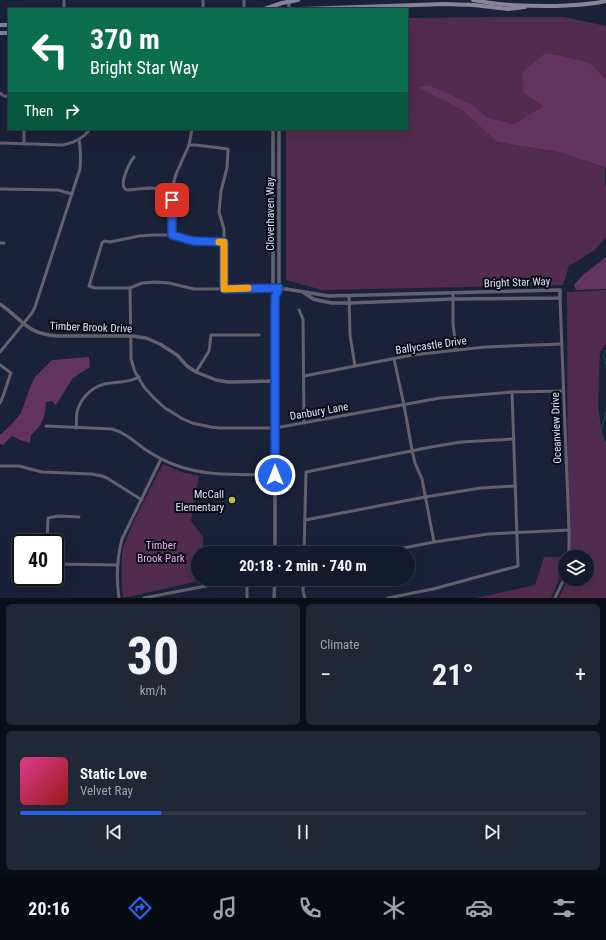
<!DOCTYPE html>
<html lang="en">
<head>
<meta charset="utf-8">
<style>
	:root { --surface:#131a2b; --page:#202737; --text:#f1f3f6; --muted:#9da1a9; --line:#323847; --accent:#2563eb }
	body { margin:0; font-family:"Roboto Condensed",sans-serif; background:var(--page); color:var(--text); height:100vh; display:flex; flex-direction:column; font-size:15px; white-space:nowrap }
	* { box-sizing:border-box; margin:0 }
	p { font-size:13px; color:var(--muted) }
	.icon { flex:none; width:22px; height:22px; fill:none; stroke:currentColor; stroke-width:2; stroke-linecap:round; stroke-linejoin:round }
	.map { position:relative; height:598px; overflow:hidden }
	.side { display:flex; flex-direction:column; gap:6px; padding:6px; background:#0a0e18; flex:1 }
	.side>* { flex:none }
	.hud { position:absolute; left:8px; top:8px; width:400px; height:122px; border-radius:0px; box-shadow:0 4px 16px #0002,0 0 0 1px var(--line); background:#0b6e4f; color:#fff; overflow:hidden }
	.controls { position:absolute; left:558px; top:550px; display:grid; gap:8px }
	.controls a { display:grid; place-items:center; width:36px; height:36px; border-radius:50%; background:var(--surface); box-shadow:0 4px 16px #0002,0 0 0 1px var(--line); font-size:20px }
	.speed { position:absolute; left:12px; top:534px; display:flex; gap:8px; font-size:20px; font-weight:700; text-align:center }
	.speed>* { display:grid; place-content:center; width:52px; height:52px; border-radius:50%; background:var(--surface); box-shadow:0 4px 16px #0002,0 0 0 1px var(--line); line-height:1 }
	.speed .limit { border:2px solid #111; border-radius:6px; background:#fff; color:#111 }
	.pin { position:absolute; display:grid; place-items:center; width:34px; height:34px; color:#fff; margin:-17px; border-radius:8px; box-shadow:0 2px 6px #0006 }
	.me { position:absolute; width:44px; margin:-22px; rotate:0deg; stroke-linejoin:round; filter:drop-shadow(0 0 3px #0008) }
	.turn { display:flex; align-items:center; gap:14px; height:84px; padding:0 16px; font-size:18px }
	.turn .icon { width:52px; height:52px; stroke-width:2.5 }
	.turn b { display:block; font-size:28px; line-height:34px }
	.then { display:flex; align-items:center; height:38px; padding:0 16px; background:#0003; gap:8px; font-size:15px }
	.big { font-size:30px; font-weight:700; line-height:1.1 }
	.side .widget { flex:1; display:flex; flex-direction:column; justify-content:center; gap:6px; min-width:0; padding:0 14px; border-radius:6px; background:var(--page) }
	.side .dial { align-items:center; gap:0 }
	.dial b { font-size:52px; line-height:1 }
	.song { display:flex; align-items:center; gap:12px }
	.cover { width:48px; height:48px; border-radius:6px; background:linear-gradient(135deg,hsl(330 70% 55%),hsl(0 70% 35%)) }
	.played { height:4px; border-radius:2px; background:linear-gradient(90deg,var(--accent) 25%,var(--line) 25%) }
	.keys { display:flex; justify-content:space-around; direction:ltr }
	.heat { display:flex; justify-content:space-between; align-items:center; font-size:22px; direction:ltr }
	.side .tiles { flex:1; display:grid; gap:6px; grid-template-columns:1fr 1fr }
	.widget:last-child { grid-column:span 2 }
	.trip { position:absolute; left:191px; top:546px; width:224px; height:40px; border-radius:20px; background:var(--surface); box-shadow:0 4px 16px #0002,0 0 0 1px var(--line); font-weight:700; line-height:40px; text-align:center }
	.tab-bar { display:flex; height:64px; justify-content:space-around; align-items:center; background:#080a11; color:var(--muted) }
	.tab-bar .icon { width:28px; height:28px }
	.tab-bar .active { color:var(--accent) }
	.tab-bar b { font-size:18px; color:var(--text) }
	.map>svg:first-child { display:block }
</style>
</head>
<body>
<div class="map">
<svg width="606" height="598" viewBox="0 0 606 598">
	<rect width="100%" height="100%" fill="#192239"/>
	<!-- green -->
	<g fill="#512c4e">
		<path d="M 499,17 L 564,17 L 606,26 L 606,79 L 589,62 L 558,55 L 545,53 L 543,106 L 514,124 L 489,118 L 469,103 L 429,85 L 416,87 L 462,110 L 497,142 L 558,152 L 605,168 L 605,183 L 606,187 L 606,237 L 595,250 L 569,266 L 563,285 L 322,290 L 286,280 L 286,129 L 407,129 L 407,18 Z"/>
		<path d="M 606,290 L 606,344 L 600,352 L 598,407 L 603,438 L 606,443 L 606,598 L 559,598 L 567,579 L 587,579 L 587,557 L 568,557 L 567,292 Z"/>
		<path d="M 163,464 L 181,472 L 199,476 L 191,521 L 203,537 L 203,553 L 198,553 L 198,579 L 203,579 L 203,580 L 123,598 L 122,590 L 122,555 L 123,548 L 133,523 Z"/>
		<path d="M 544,557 L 565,557 L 562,572 L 551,598 L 476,598 L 535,585 Z"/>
	</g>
	<!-- forest -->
	<g fill="#643460">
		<path d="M 545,53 L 558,55 L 589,62 L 606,79 L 606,168 L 558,152 L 497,142 L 462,110 L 416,87 L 429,85 L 469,103 L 489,118 L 514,124 L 543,106 L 524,93 L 522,73 Z"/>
		<path d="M 606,257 L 606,289 L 576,290 L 574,285 L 583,275 Z"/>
		<path d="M 89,357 L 90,367 L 73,378 L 56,405 L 52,401 L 46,402 C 45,418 43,425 31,435 L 30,443 L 20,440 L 12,436 L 3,445 L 0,444 L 0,435 L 11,425 L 21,413 L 31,385 L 35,377 L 52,360 Z"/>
	</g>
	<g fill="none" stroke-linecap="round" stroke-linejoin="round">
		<!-- stream -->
		<g stroke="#1c5257" stroke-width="1">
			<path d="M 606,350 L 603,354 L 606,365"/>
			<path d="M 606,412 L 601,432 L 606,445"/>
		</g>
		<!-- minor -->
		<g stroke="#64616d" stroke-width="3">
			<path d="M 64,0 L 64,9"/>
			<path d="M 203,0 L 203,9"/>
			<path d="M 244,0 L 244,9"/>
			<path d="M 0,93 L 4,96 L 9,97"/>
			<path d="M 0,143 L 63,145 C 73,143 84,138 90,129"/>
			<path d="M 24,144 L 24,129"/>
			<path d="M 189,145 L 196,145 L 228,149 L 227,168 L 221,191 L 219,212 L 224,229 L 224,289"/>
			<path d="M 134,157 C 130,162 119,183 125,189 C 126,190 127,190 128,190 L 148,188 L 172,189"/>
			<path d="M 0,189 L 58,190 L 72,194"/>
			<path d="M 172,235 L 172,189 L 176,174 L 189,145 L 192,129"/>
			<path d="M 224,242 L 203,242 L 193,241 L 172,235 L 154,235 L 139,236 L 110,242 L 104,241 L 102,243 L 89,286 L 95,288 L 130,288 L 142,283 L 155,282 L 169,283 L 194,289 L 208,289 L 273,288"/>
			<path d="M 0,243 L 4,243"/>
			<path d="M 130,288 L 131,353 L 131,359 L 135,372 L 144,387 L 154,398 L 165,408 L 183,419 L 192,423 L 211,427 L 219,428 L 275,428 L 440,398 L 512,392 L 564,391"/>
			<path d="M 453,293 L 453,323 L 456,350"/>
			<path d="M 349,296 L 350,335 L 355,366"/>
			<path d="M 560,298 L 569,530 L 569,548 L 568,557"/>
			<path d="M 299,310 L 303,319 L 304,423"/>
			<path d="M 0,352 L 32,313 L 35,307 L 80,169 C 81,157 81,151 79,139"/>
			<path d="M 394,359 L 404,405 L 412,450 L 415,463 L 422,479 L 434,542"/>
			<path d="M 0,365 L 11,373 C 7,383 5,393 0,403"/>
			<path d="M 196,372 L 209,351 L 211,335 L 259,335"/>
			<path d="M 304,376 L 412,355 L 485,347 L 562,344"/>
			<path d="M 46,426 L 112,429 C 124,432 133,440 143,448 C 153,455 166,462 178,466 C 209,477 242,474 275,475"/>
			<path d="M 76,428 C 77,423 76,417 77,412 C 81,396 95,384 111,383 C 123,381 127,383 139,377"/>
			<path d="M 0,466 L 19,466 L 42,472 L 91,474 L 102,476 L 107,478 L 142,500"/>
			<path d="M 305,520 L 425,497 L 481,488 L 515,486"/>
			<path d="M 47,543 L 48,518 L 58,516 L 79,517"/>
			<path d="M 304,553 L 306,472 L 431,447 L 461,442 L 514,439"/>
			<path d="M 378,553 L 434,542 L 488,534 L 569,530"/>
			<path d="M 55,564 L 118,565"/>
			<path d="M 304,579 L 303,591 L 305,598"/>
			<path d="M 119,598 C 116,578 117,558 122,539 L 161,459"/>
			<path d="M 144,598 L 211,585 L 222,584 L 275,584"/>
			<path d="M 247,598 L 247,584"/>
			<path d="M 388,598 L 433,589 L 518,566 L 512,392"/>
			<path d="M 555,598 L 565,577"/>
		</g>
		<!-- tertiary -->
		<g stroke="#64616d" stroke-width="3.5">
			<path d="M 289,0 L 289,9"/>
			<path d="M 273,129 L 273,288 L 275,297 L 275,553"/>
			<path d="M 273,288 L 286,289 L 329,296 L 560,290 L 560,298 L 453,299 L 349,303 L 331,303 L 313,299 L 303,292"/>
			<path d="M 275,296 L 279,288 L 279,129"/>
			<path d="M 0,304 C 23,320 26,334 58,336 L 132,336 L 146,338 L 160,344 L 177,355 L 187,366 L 196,372 L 216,380 L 228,382 L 274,381"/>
			<path d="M 274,598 L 275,579"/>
		</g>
		<!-- secondary -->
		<g stroke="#898498" stroke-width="4">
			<path d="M 473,0 C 502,6 527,6 557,6 C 573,5 590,5 606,1"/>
			<path d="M 264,9 L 282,3 L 298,0"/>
			<path d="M 301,9 L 444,4 L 474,5 L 508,9 L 525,7"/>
			<path d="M 0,25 L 9,25"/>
			<path d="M 0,33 L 9,33"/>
		</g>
	</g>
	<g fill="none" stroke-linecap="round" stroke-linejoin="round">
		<!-- route casing -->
		<g stroke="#184099" stroke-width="10">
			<path id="route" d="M 172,200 L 172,235 L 193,241 L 224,242 L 224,289 L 279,288 L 275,297 L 275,475"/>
		</g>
		<!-- route -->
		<use href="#route" stroke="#2563eb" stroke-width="7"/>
		<!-- slow -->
		<path stroke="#f59e0b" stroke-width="7" d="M 219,242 L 224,242 L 224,289 L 248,288"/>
	</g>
	<!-- markers -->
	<circle fill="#bebf42" stroke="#080c16" stroke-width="1.5" cx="232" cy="500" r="4"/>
	<g text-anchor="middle" stroke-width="4" stroke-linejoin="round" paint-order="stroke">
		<!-- street labels -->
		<g font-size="11" fill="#dee5f4" stroke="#080c16">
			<text transform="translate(270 214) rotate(-90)" y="4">Cloverhaven Way</text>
			<text transform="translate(517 282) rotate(-2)" y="4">Bright Star Way</text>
			<text transform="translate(91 327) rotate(2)" y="4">Timber Brook Drive</text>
			<text transform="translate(431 345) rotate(-8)" y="4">Ballycastle Drive</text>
			<text transform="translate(319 411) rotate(-10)" y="4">Danbury Lane</text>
			<text transform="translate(556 428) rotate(-92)" y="4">Oceanview Drive</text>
		</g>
		<!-- poi labels -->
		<g font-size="11" fill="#dee5f4" stroke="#080c16" text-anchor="end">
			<text x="224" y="498">McCall<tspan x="224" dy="13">Elementary</tspan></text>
		</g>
		<!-- park labels -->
		<g font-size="11" fill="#f7abef" stroke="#080c16">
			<text x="161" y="549">Timber<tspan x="161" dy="13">Brook Park</tspan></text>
		</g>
	</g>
</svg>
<div class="controls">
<a><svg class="icon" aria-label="layers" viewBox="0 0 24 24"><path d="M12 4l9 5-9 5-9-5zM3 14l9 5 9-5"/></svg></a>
</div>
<div class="speed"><div class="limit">40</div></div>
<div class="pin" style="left:172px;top:200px;background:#d93025"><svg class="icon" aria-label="arrive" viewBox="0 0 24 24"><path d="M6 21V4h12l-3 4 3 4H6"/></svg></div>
<svg class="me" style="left:275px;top:475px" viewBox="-20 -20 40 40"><circle r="17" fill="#2563eb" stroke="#fff" stroke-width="3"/><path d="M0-11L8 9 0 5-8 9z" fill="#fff"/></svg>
<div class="trip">20:18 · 2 min · 740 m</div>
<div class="hud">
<div class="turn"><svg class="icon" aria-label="left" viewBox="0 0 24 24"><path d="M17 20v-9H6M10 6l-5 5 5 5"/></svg><div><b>370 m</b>Bright Star Way</div></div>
<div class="then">Then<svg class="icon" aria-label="right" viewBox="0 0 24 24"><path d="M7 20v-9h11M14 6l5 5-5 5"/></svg></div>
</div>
</div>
<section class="side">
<div class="tiles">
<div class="widget dial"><b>30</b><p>km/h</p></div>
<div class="widget"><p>Climate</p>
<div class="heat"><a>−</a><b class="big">21°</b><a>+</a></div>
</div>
<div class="widget">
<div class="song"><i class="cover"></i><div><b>Static Love</b><p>Velvet Ray</p></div></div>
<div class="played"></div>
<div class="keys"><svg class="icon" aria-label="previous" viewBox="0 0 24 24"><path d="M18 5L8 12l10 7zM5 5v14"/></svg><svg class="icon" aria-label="pause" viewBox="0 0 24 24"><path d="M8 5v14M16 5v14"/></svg><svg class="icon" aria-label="next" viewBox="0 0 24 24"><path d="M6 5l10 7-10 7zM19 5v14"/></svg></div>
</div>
</div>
</section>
<nav class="tab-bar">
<b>20:16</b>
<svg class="icon active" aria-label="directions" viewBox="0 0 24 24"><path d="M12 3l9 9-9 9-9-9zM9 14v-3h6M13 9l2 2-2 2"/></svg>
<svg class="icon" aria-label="music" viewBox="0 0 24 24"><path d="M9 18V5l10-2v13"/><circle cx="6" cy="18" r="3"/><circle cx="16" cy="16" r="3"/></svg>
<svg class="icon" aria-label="phone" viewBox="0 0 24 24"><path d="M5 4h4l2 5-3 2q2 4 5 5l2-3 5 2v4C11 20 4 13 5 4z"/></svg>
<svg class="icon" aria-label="climate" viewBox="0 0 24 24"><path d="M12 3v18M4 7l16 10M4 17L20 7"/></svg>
<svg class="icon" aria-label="car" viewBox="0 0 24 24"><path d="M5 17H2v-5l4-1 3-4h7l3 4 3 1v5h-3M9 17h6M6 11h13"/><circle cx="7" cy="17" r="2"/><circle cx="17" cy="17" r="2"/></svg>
<svg class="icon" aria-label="filters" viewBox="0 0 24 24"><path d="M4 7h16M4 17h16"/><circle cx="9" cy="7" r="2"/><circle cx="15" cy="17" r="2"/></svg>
</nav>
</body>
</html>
